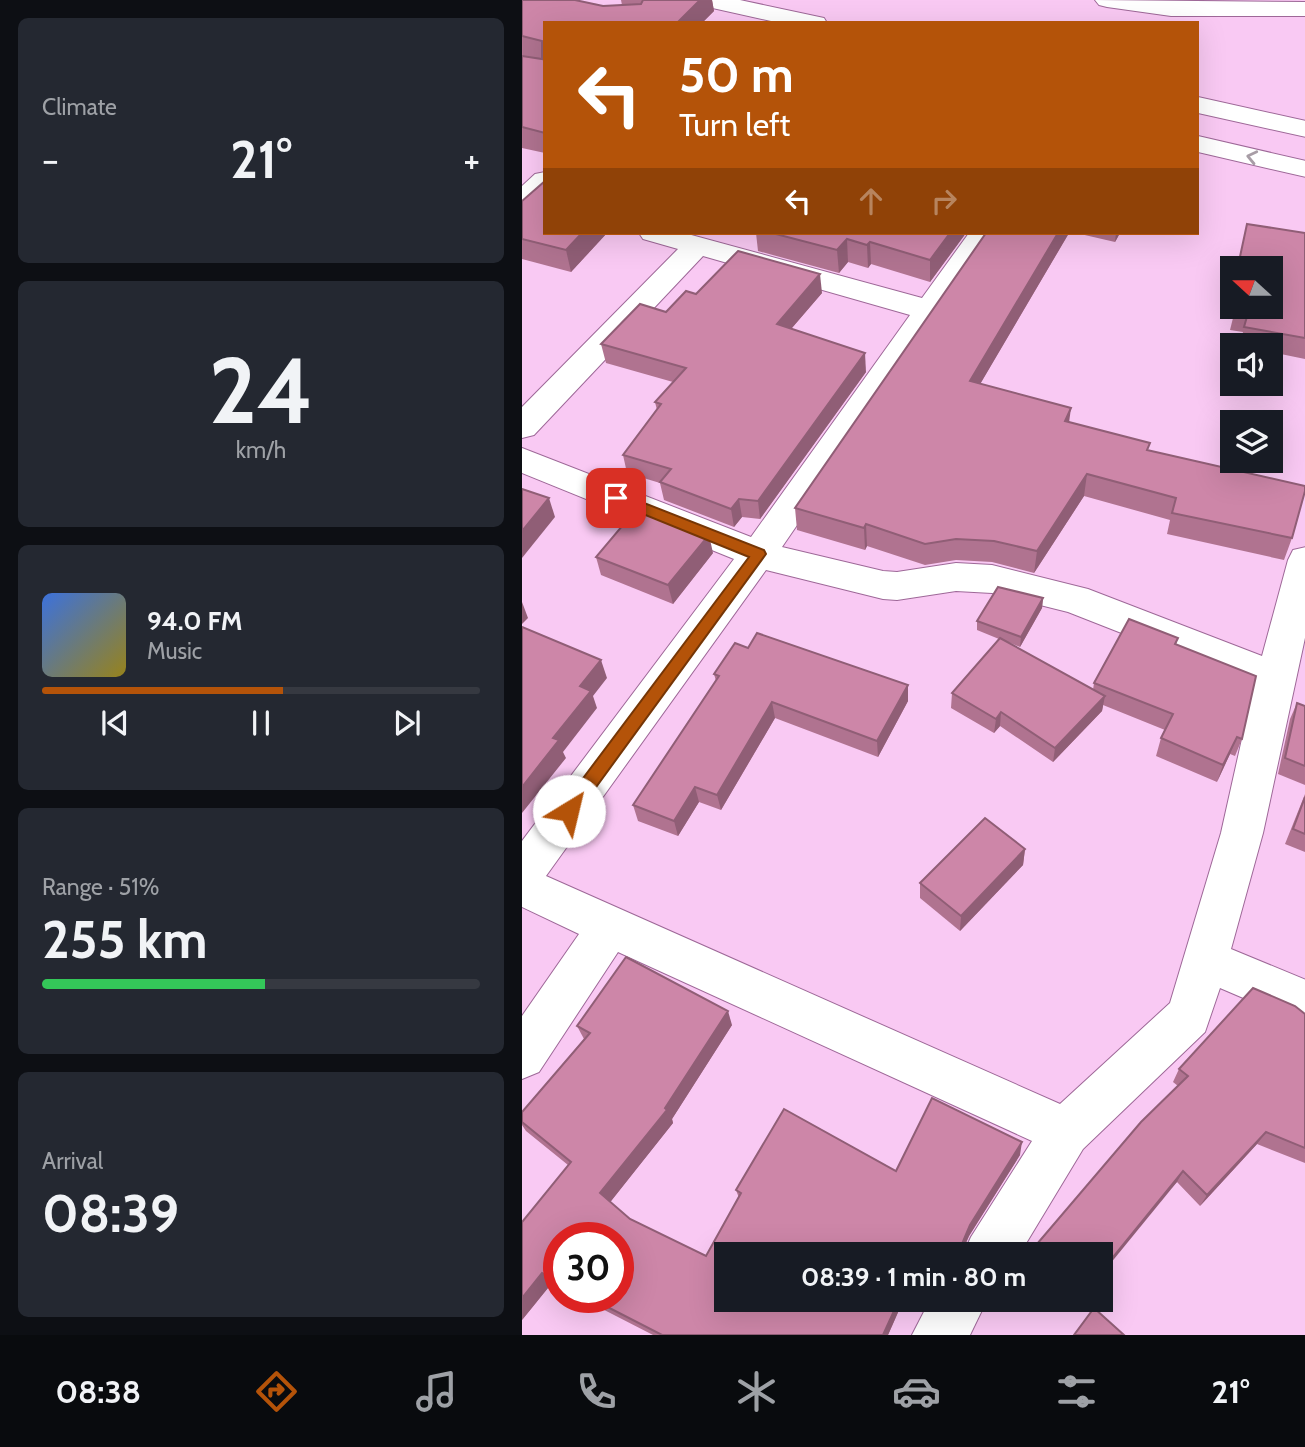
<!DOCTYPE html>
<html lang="en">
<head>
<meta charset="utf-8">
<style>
	:root { --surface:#171b24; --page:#242831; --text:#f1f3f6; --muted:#9ea1a6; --line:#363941; --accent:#b45309 }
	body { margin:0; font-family:Cabin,sans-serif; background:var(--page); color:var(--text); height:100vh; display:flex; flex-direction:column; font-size:26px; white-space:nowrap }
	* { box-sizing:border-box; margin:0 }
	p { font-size:23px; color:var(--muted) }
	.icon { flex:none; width:38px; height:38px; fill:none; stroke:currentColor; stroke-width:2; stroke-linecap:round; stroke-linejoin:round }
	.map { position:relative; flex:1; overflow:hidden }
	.side { display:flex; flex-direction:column; gap:18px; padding:18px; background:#0d0f14; width:522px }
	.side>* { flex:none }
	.top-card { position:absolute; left:21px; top:21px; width:656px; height:214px; border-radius:0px; box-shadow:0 7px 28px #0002; background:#b45309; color:#fff; overflow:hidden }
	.needle { width:46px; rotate:291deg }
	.tools { position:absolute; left:698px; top:256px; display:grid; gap:14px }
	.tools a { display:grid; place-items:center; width:63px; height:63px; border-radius:0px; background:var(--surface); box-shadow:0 7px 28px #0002; font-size:35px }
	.speed { position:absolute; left:21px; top:1222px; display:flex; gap:14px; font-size:35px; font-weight:700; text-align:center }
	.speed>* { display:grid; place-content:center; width:91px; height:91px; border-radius:50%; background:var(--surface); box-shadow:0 7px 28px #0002; line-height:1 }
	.speed .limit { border:10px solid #d22; background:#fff; color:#111 }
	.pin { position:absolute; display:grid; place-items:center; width:60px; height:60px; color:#fff; margin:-30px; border-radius:14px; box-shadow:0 4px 10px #0006 }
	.me { position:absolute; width:77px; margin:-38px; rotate:36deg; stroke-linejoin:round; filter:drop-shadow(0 0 5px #0008) }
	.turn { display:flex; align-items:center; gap:24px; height:147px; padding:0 21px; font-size:32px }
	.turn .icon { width:91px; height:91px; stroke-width:2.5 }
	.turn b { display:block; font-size:49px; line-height:60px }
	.lanes { display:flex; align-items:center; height:66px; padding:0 21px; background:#0003; justify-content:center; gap:35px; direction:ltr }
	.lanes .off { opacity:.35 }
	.big { font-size:52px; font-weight:800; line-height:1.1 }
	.side .card { flex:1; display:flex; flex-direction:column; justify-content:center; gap:10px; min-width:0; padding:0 24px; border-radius:10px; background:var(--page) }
	.side .dial { align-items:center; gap:0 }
	.dial b { font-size:91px; line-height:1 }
	.song { display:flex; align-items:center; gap:21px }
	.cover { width:84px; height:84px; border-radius:10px; background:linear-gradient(135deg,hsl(220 70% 55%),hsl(50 70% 35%)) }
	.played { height:7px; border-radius:4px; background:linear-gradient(90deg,var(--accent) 55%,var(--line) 55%) }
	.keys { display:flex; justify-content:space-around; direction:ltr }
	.heat { display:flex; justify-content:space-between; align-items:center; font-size:38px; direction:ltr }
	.charge { height:10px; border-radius:5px; background:linear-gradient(90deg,#34c759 51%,var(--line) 0) }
	.trip { position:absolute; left:192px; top:1242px; width:399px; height:70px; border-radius:0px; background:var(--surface); box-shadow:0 7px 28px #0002; font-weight:800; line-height:70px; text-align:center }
	.tab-bar { display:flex; height:112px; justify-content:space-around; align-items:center; background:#090b0e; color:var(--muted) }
	.tab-bar .icon { width:49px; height:49px }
	.tab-bar .current { color:var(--accent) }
	.tab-bar b { font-size:32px; color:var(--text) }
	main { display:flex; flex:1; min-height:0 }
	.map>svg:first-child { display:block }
</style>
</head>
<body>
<main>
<section class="side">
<div class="card"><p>Climate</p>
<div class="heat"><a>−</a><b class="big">21°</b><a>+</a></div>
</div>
<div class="card dial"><b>24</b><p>km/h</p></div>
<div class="card">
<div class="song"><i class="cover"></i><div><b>94.0 FM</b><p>Music</p></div></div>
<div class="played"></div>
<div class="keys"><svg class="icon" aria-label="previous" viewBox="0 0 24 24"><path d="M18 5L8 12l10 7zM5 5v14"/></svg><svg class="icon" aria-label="pause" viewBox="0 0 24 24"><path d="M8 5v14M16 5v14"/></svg><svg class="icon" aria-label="next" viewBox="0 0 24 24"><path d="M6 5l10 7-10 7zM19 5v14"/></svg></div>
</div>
<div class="card"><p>Range · 51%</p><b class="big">255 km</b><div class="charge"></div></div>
<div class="card"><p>Arrival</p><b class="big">08:39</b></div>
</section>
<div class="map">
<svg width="784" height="1335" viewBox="0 0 784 1335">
	<rect width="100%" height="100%" fill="#f9c9f3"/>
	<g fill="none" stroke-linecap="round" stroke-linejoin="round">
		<!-- minor casing -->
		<g stroke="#9e6898" stroke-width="2">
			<g id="minor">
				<path d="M 573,0 L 784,2 L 784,16 L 649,16 L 585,7 L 577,5 Z"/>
				<path d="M 23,172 L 23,195 L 10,207 L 0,209 L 0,186 L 13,174 Z"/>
				<path d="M 117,233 L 162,233 L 400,298 L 447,233 L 475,233 L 260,547 L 361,571 L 375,572 L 434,563 L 470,565 L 566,589 L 740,656 L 766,560 L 771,550 L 784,547 L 784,633 L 741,833 L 709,949 L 784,980 L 784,1025 L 698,988 L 683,1032 L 561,1149 L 497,1255 L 441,1255 L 449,1237 L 510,1141 L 96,952 L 17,1072 L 0,1079 L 0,1016 L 57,934 L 0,907 L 0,841 L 212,559 L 0,473 L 0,448 L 229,537 L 388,315 L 181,256 L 12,435 L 0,438 L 0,407 L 156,249 L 121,239 ZM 244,570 L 361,599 L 375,600 L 434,591 L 470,593 L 546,612 L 732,685 L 699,833 L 648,1003 L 538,1104 L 24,876 Z"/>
				<path d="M 408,1300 L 465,1300 L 448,1335 L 390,1335 Z"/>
			</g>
		</g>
		<!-- major casing -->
		<g stroke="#9e6898" stroke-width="2">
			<g id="major">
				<path d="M 173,0 L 218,0 L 302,18 L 305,23 L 258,23 L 177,5 Z"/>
				<path d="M 676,97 L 784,121 L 784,137 L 676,113 Z"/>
				<path d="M 676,136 L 784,161 L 784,177 L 676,152 Z"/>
			</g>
		</g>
		<!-- minor -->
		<use href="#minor" fill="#fff" fill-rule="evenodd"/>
		<!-- major -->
		<use href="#major" fill="#fff" fill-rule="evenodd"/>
	</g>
	<!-- wall -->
	<g fill="#b07390">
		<path d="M 0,0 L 81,6 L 100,5 L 99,0 L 190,0 L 192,11 L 180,23 L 23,23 L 23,153 L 0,148 Z"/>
		<path d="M 0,201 L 85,233 L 49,272 L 0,259 Z"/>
		<path d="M 725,224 L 783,233 L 783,359 L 749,352 L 749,345 L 718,345 L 721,332 L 708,330 L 714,306 L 749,268 L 716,268 Z"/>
		<path d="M 234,233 L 444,233 L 408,282 L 349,264 L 346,268 L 326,262 L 317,273 L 236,251 Z"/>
		<path d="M 464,233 L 547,233 L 458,384 L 547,422 L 626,450 L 770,538 L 762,560 L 645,534 L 648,520 L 562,496 L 512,573 L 470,562 L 434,560 L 403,565 L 345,546 L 343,550 L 275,530 L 273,508 Z"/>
		<path d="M 554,233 L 598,233 L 593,242 Z"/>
		<path d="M 300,293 L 269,329 L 344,372 L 238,519 L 220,517 L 212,527 L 142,500 L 138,483 L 105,473 L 101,455 L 135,410 L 133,402 L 151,382 L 84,363 L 79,344 L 144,312 L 174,294 Z"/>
		<path d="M 191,553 L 151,604 L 79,575 L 74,557 Z"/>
		<path d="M 521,598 L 520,608 L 498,647 L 484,641 L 571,690 L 572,683 L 656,638 L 654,644 L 720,739 L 713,756 L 708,754 L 695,782 L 634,756 L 639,738 L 643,730 L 581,705 L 580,711 L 531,762 L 478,726 L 472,733 L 429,708 L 430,693 L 477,639 L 455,630 L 455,621 Z"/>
		<path d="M 226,648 L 386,685 L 386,701 L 356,757 L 253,718 L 199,810 L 177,802 L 156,836 L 116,821 L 111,805 L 194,681 L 192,674 Z"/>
		<path d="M 775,703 L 783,706 L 783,785 L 756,774 L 768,719 Z"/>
		<path d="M 783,794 L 783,852 L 763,844 Z"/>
		<path d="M 503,849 L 501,865 L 438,931 L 398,898 L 398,883 Z"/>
		<path d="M 783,1014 L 783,1163 L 735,1144 L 678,1206 L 655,1182 L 579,1255 L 513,1255 L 512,1253 L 515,1244 L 656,1086 L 651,1082 L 657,1069 Z"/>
		<path d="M 210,1025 L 150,1119 L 151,1123 L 88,1202 L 108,1219 L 184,1256 L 217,1198 L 214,1190 L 374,1171 L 498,1155 L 447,1236 L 442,1247 L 442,1255 L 205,1255 L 205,1300 L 405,1300 L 399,1312 L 381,1301 L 366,1335 L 131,1335 L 57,1297 L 96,1297 L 37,1237 L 37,1286 L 30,1283 L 0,1320 L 46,1165 L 4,1131 L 0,1125 L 0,1112 L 62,1039 L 55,1026 Z"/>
	</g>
	<!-- shaded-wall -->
	<g fill="#905e76">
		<path d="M 178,0 L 190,0 L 192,11 L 180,23 L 155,23 Z"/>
		<path d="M 60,233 L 85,233 L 49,272 L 44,250 Z"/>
		<path d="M 428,233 L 444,233 L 408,282 L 408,260 Z"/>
		<path d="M 536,233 L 547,233 L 447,403 L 448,381 Z"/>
		<path d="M 594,233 L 598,233 L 593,242 Z"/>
		<path d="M 325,239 L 326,262 L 317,273 L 315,250 Z"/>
		<path d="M 348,242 L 349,264 L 346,268 L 345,245 Z"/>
		<path d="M 298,274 L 300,293 L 257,343 L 255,324 Z"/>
		<path d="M 343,353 L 344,372 L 238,519 L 236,501 Z"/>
		<path d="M 549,408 L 546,430 L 543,421 Z"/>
		<path d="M 565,474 L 562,496 L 512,573 L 515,551 Z"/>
		<path d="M 27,498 L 33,517 L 0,558 L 0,531 Z"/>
		<path d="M 217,499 L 220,517 L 212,527 L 209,509 Z"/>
		<path d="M 344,524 L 345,546 L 343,550 L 342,528 Z"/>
		<path d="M 187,535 L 191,553 L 151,604 L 146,585 Z"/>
		<path d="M 521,598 L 520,608 L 498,647 L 499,637 Z"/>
		<path d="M 0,602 L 6,618 L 0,624 Z"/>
		<path d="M 79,660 L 85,678 L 71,696 L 75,708 L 41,752 L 44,758 L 0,813 L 0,787 L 31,738 L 58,686 Z"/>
		<path d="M 386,685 L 386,701 L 356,757 L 355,741 Z"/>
		<path d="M 583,696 L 580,711 L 531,762 L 533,748 Z"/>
		<path d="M 250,702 L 253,718 L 199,810 L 195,795 Z"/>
		<path d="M 479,712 L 478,726 L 472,733 L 474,719 Z"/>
		<path d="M 715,737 L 708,754 L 695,782 L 701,765 Z"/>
		<path d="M 173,787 L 177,802 L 156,836 L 152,821 Z"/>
		<path d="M 503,849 L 501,865 L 438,931 L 439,916 Z"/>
		<path d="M 206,1011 L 210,1025 L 150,1119 L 151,1123 L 86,1205 L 78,1193 L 143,1108 Z"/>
		<path d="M 744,1132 L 735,1144 L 678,1206 L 685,1195 Z"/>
		<path d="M 500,1142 L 498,1155 L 447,1236 L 439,1254 L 440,1244 L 448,1225 Z"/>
		<path d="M 661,1171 L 655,1182 L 579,1275 L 579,1272 Z"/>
		<path d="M 20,1273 L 30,1283 L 0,1320 L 0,1298 Z"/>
		<path d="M 377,1300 L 381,1301 L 366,1335 L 361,1335 Z"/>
		<path d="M 401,1300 L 405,1300 L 399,1312 L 399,1303 Z"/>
	</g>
	<!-- building -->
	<g fill="#cd86a8" stroke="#905e76" stroke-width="2">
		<path d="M 0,0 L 53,0 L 81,6 L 119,4 L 121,0 L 178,0 L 155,23 L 23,23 L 23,133 L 0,127 L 0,56 L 20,59 L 20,41 L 0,36 Z"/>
		<path d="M 23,181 L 23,233 L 60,233 L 44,250 L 0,239 L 0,201 Z"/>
		<path d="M 725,224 L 783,233 L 783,338 L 722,327 L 726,313 L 713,311 L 714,306 L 749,306 L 749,268 L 723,268 L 716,266 Z"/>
		<path d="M 250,233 L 428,233 L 408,260 L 348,242 L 345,245 L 325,239 L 315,250 Z"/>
		<path d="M 464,233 L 536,233 L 448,381 L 549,408 L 543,421 L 628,443 L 625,450 L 783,486 L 783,491 L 770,538 L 650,513 L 654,498 L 565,474 L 515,551 L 472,541 L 434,539 L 403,544 L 344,524 L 342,528 L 273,508 Z"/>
		<path d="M 216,251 L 298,274 L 255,324 L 343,353 L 236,501 L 217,499 L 209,509 L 138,482 L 149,469 L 101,455 L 139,404 L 133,402 L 164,368 L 79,344 L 118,304 L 144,312 L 164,291 L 174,294 Z"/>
		<path d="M 0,489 L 27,498 L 0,531 Z"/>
		<path d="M 117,506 L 187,535 L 146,585 L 74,557 Z"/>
		<path d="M 476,587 L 521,598 L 499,637 L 455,621 Z"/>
		<path d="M 607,619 L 656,638 L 653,644 L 734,676 L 720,739 L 715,737 L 701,765 L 639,738 L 651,714 L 572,683 Z"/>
		<path d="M 0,627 L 79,660 L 58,686 L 69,691 L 31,738 L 37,740 L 0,787 Z"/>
		<path d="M 235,633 L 386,685 L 355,741 L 250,702 L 195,795 L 173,787 L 152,821 L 111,805 L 197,676 L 192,674 L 213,643 L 226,648 Z"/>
		<path d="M 478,638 L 583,696 L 533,748 L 479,712 L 474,719 L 430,693 Z"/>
		<path d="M 775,703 L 783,706 L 783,766 L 763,758 Z"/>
		<path d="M 783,797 L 783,834 L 771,829 Z"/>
		<path d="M 463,818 L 503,849 L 439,916 L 398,883 Z"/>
		<path d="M 104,957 L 206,1011 L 143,1108 L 145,1110 L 78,1193 L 108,1219 L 184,1256 L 219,1193 L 214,1190 L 262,1109 L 374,1171 L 410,1098 L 500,1142 L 448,1225 L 440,1244 L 442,1247 L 439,1255 L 205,1255 L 205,1300 L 377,1300 L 361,1335 L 140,1335 L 66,1297 L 96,1297 L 96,1237 L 37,1237 L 37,1282 L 20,1273 L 0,1298 L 0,1222 L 49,1162 L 0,1122 L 0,1112 L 68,1033 L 55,1026 Z"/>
		<path d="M 731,988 L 773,1006 L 783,1014 L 783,1148 L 744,1132 L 685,1195 L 661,1171 L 579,1272 L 579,1255 L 526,1255 L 515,1244 L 619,1122 L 666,1076 L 657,1069 Z"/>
		<path d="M 572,1308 L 602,1335 L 552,1335 Z"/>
	</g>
	<!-- one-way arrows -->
	<defs><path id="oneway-chevron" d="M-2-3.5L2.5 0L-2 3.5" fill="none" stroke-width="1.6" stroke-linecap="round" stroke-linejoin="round" transform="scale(1.75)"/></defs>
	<use stroke="#a89da6" href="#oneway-chevron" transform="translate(730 157) rotate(-167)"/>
	<!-- route -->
	<path fill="#b45309" stroke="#753606" stroke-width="2" d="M 94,492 L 242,550 L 244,554 L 53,816 L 47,818 L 41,816 L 39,811 L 41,805 L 227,557 L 89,501 L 87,498 L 89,494 Z"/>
</svg>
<div class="tools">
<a><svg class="needle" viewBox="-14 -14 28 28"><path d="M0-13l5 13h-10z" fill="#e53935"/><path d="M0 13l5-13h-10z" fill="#9ea1a6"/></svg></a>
<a><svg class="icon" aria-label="sound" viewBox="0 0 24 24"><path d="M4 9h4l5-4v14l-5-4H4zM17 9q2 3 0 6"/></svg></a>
<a><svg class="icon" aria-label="layers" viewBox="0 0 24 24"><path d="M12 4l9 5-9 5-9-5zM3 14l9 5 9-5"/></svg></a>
</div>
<div class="speed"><div class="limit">30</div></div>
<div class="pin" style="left:94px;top:498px;background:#d93025"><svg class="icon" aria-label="arrive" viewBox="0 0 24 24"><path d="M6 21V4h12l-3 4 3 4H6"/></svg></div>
<svg class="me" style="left:47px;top:811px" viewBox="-20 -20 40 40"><circle r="19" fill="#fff"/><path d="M0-13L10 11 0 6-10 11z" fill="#b45309"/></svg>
<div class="trip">08:39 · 1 min · 80 m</div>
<div class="top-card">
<div class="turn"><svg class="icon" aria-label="left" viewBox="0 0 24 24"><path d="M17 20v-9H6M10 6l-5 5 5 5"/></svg><div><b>50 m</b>Turn left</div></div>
<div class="lanes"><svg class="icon" aria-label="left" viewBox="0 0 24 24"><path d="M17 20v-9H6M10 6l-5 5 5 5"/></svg><svg class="icon off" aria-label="ahead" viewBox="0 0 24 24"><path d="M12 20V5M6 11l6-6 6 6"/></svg><svg class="icon off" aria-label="right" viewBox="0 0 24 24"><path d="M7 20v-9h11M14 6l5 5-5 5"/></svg></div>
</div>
</div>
</main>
<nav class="tab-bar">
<b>08:38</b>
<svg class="icon current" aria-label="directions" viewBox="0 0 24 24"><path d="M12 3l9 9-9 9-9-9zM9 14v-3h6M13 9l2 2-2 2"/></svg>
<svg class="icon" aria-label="music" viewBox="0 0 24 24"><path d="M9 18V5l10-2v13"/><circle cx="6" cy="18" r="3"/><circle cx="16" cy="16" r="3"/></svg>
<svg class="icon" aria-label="phone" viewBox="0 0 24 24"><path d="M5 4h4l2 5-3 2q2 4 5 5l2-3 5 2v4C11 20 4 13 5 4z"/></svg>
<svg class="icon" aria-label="climate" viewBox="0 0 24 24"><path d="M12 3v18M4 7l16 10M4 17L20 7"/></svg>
<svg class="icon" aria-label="car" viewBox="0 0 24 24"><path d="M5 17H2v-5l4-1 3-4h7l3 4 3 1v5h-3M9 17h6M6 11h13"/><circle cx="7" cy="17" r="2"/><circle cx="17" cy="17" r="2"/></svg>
<svg class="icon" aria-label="filters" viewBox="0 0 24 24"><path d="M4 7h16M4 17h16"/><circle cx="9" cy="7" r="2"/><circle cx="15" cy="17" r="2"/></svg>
<b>21°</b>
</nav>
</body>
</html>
